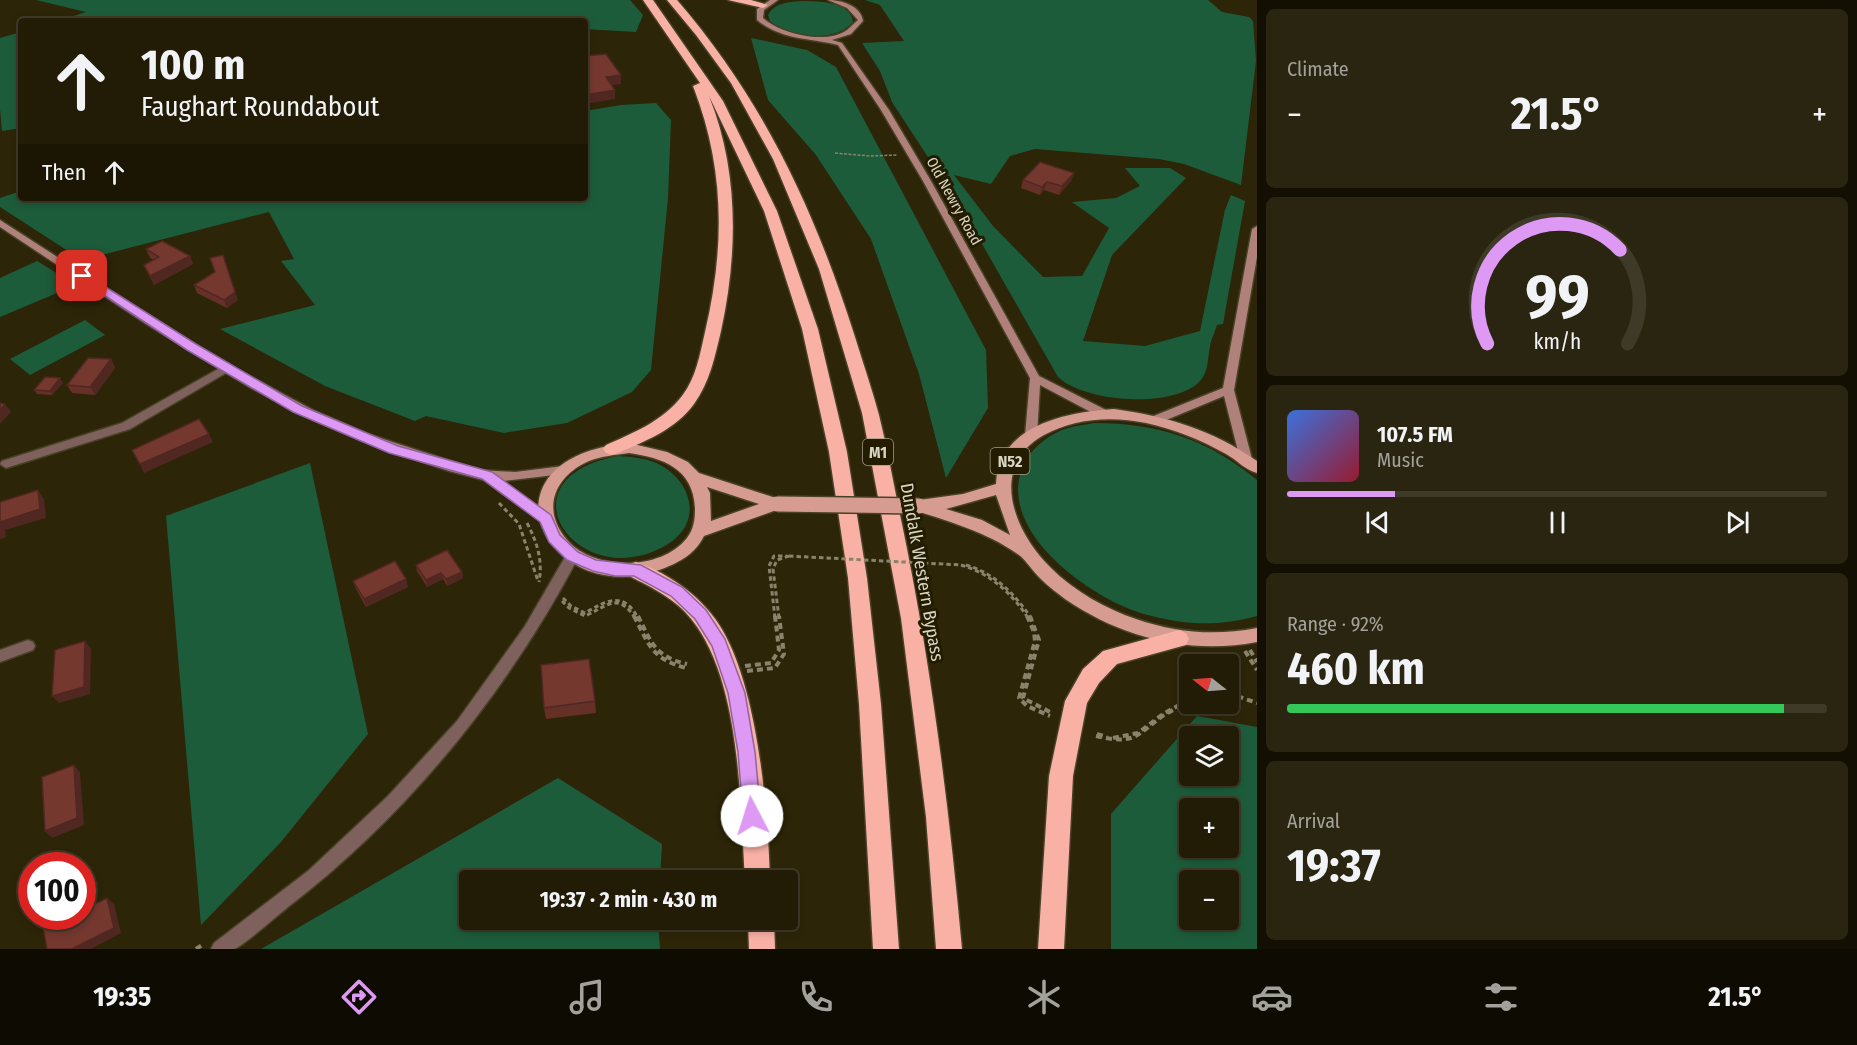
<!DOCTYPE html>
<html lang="en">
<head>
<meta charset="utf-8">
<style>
	:root { --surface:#221c06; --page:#2a2510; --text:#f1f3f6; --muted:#a2a19b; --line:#3f3a28; --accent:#dd99f4 }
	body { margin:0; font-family:"Fira Sans Condensed",sans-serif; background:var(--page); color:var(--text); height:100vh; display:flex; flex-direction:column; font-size:22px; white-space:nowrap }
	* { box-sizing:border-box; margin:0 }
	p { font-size:20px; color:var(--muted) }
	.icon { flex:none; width:33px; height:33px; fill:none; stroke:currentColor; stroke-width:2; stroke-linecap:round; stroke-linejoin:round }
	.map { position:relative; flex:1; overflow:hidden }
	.side { display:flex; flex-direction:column; gap:9px; padding:9px; background:#130f03; width:600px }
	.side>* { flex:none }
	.guide { position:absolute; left:18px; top:18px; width:570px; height:183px; border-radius:6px; box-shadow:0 3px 9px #0003,0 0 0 2px var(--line); background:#221c06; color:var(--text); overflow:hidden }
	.needle { width:39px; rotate:287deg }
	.fabs { position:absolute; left:1179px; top:654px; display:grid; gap:12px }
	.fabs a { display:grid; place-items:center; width:60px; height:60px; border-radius:6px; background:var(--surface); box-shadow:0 3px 9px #0003,0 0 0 2px var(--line); font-size:30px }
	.speed { position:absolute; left:18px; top:852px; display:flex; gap:12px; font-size:30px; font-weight:700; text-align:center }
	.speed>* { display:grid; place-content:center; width:78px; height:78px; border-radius:50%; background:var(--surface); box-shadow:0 3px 9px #0003,0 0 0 2px var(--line); line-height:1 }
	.speed .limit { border:9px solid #d22; background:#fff; color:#111 }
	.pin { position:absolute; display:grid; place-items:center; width:51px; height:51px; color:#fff; margin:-26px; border-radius:12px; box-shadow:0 3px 9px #0006 }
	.me { position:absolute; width:66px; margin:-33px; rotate:355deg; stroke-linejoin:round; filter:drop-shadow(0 0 4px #0008) }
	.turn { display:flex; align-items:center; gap:21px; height:126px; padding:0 24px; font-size:27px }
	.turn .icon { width:78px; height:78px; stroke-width:2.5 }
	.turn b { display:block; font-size:42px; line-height:51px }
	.then { display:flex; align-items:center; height:57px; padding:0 24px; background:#0003; gap:12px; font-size:22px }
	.big { font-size:45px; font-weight:700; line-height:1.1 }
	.side .card { flex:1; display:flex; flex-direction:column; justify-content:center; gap:9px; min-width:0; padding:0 21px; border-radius:9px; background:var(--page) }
	.side .dial { align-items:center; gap:0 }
	.dial svg { height:156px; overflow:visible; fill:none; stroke:var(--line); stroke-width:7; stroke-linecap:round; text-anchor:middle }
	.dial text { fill:var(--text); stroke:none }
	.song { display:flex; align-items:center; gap:18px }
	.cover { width:72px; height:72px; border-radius:9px; background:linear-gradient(135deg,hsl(220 70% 55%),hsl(350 70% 35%)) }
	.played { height:6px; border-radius:3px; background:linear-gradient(90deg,var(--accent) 20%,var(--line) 20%) }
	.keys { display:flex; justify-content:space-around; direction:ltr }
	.heat { display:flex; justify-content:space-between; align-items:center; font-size:33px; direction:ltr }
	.charge { height:9px; border-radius:4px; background:linear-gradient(90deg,#34c759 92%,var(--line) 0) }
	.trip { position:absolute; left:459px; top:870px; width:339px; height:60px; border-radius:6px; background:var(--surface); box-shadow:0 3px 9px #0003,0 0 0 2px var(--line); font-weight:700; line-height:60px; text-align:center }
	.tab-bar { display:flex; height:96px; justify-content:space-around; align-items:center; background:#0e0b02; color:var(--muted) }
	.tab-bar .icon { width:42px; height:42px }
	.tab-bar .active { color:var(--accent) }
	.tab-bar b { font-size:27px; color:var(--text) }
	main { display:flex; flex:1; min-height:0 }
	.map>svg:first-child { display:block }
</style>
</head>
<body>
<main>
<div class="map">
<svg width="1257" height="949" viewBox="0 0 1257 949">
	<rect width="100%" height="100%" fill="#2d2508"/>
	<!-- green -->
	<g fill="#1d5c3a" fill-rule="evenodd">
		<path d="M 36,0 L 630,0 L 643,15 L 636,32 L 585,29 L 585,21 L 58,21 L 86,12 Z"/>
		<path d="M 865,0 L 1208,0 L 1222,12 L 1249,17 L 1253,21 L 1256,61 L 1241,185 L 1184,164 L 1159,159 L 1035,149 L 1010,156 L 991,184 L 954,175 L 993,226 L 1043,277 L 1082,276 L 1109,228 L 1072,202 L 1116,198 L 1140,186 L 1125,168 L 1170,168 L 1186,178 L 1112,255 L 1083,341 L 1145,346 L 1200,331 L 1225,210 L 1231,195 L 1245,201 L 1223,324 L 1217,325 C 1215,332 1211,339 1210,347 C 1207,360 1209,372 1199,382 C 1172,409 1084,402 1058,377 L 965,214 L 892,102 L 880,71 L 862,43 L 904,41 L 880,5 Z"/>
		<path d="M 801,1 C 816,1 851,1 853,22 C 835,44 789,37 770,21 L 768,15 C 774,3 788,2 801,1 Z"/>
		<path d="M 21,32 L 21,128 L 2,131 L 0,109 L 0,38 Z"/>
		<path d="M 751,38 L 807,50 L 836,67 L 986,350 L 988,408 L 946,478 L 919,374 L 871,239 L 816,155 L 768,100 Z"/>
		<path d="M 656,103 L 671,120 L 668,198 L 651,370 L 632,392 L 567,423 L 504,433 L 426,416 L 415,421 L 325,386 L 220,329 L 315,305 L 281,261 L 294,259 L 269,212 L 82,260 L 0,207 L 0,198 L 21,191 L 21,198 L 585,198 L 585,134 L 589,129 L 585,124 L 585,111 L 621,105 Z"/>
		<path d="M 37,261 L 76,285 L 0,317 L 0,278 Z"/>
		<path d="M 85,320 L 105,335 L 30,375 L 10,359 Z"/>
		<path d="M 1094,423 C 1158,423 1207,439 1257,480 L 1257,616 C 1217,627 1184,625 1144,614 C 1093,599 1004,537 1020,475 C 1026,453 1042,439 1062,430 C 1072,426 1084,425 1094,423 Z"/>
		<path d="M 618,456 C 633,457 649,458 662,466 C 693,484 702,523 668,544 C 580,598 494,479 618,456 Z"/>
		<path d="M 310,463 L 368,734 L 281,842 L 201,925 L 166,516 Z"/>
		<path d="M 1197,716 L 1257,727 L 1257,949 L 1111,949 L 1111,814 ZM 1190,736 L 1228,736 L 1228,776 L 1190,776 ZM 1190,808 L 1228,808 L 1228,848 L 1190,848 ZM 1190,880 L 1228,880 L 1228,920 L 1190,920 Z"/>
		<path d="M 558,778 L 662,844 L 660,880 L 470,880 L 470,920 L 658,920 L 660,949 L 261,949 Z"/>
	</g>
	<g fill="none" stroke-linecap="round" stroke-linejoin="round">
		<!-- street casing -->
		<g stroke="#484126" stroke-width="3">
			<g id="street">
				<path d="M 227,364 L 231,366 L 232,368 L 231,370 L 130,429 L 6,468 L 0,464 L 2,461 L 122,423 Z"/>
				<path d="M 573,551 L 578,552 L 579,556 C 508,691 409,814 288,907 C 278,915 243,946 234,949 C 228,949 218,949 211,949 L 214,943 L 308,871 L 388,796 L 457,721 L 525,626 L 568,552 Z"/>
				<path d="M 28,640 L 33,642 L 35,646 L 33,650 L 0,662 L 0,650 Z"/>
			</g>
		</g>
		<!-- secondary casing -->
		<g stroke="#484126" stroke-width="3">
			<g id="secondary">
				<path d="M 770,0 L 778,0 L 764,10 L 763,18 C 781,34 826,45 847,30 C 851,27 854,23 858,20 L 847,8 L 828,0 C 842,0 861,6 863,21 L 851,34 L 832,40 L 842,43 L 889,110 L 931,181 L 1039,376 L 1110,412 L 1112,415 L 1110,418 L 1102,418 L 1040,385 L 1037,436 L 1035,439 L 1027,439 L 1025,436 L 1030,378 L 923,181 L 881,110 L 838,45 C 809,38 781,40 757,20 L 757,9 Z"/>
				<path d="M 0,220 L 206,353 L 313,410 L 368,434 L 478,470 L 515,472 L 563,466 L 567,467 L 569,470 L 567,473 L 563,474 L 503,481 L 550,516 L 552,519 L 550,522 L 542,522 L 484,480 L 449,471 L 360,440 L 305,416 L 251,388 L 148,325 L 0,227 Z"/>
				<path d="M 1257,226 L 1257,257 L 1234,390 L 1252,459 L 1246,463 L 1240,459 L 1224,396 L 1159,423 L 1151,423 L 1149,420 L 1151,417 L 1223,388 L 1252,229 Z"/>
			</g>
		</g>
		<!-- primary casing -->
		<g stroke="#484126" stroke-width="3">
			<g id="primary">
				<path d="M 1114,409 C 1166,416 1213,430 1257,461 L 1257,473 C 1245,470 1237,460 1226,454 C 1201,440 1174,429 1146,423 C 1112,416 1075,418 1044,435 C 988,466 1013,531 1051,568 C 1074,591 1106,609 1136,619 C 1177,633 1215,636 1257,628 L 1257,642 C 1190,655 1122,638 1065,599 C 1056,592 1045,584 1037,575 C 1031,569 1026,560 1019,555 C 987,532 950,522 914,510 L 911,506 L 914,502 L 919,500 L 963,494 L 996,484 C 998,425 1067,412 1114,409 ZM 996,495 L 1010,535 L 982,520 L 946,509 Z"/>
				<path d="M 629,443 L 667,452 L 688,462 L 699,473 L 782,500 L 785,504 L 782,508 L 704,536 C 695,554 680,562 662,569 C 546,612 470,458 629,443 ZM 629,453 C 663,458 693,468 695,508 C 695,519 694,529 687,538 C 661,571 595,571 568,541 C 541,511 553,477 589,461 C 602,456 615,455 629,453 ZM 707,487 L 759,504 L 711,521 L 710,493 Z"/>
			</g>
		</g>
		<!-- highway casing -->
		<g stroke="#484126" stroke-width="3">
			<g id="highway">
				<path d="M 643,0 L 653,0 L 723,101 L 777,211 L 818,329 L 847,452 L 867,578 L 881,704 L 899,949 L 873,949 L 859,704 L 848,578 L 829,452 L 802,329 L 764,211 L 709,96 C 739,171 738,253 721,331 C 715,356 710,382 694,404 C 676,429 646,441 618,453 L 612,455 L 606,453 L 603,449 L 606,445 C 633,433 663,421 682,396 C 696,378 700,354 705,332 C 725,247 725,168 693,86 L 700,83 Z"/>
				<path d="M 667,0 L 677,0 C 764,101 815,211 855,337 C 863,363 872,389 879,415 C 888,451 894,487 902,524 C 931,664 949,806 962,949 L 936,949 L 926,817 L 901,618 L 862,413 L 819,269 L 773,159 L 731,83 L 696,35 Z"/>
				<path d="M 728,0 L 751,0 L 768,5 L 763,8 Z"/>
				<path d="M 636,562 C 671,574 705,599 723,631 C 758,692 768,810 770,880 L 745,880 C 740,803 741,682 692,620 C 676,599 651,587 629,576 L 626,570 L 629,564 Z"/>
				<path d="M 1179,630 L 1186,633 L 1189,639 L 1186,645 L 1117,664 L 1099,683 L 1087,703 L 1073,776 L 1064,949 L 1038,949 L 1049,776 L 1065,701 L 1083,669 L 1103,651 Z"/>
				<path d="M 748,920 L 774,920 L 775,949 L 749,949 Z"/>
			</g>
		</g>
		<!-- path-far2 -->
		<path stroke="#89836c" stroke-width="1.5" stroke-dasharray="3 1.5" stroke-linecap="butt" d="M 835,153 L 870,156 L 897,155"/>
		<!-- path-far1 -->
		<g stroke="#89836c" stroke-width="3" stroke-dasharray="4.5 3" stroke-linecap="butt">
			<path d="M 499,503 L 519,524 L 538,581"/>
			<path d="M 527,523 C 537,542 543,560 539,582"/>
			<path d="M 961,565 C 989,573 1012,593 1028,618"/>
			<path d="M 966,565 C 994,573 1015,594 1031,618"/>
			<path d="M 563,598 L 571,606 L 585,613 C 606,601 623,590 638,618"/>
			<path d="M 562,601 L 569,608 L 585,616 C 606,607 618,591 635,618"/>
			<path d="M 775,618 L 769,566 L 774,556 L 787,556"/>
			<path d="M 779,618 L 773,569 L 777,560 L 789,556"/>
		</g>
		<!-- path -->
		<g stroke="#89836c" stroke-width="4" stroke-dasharray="6 4" stroke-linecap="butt">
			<path d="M 634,616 C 649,645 652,659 686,668"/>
			<path d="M 638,616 C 651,642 655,657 687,664"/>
			<path d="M 1027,616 L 1034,632 L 1035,641 L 1019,698 L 1027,706 L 1050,716"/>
			<path d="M 1030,616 L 1039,640 L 1023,698 L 1050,712"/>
			<path d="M 1250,650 L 1257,662"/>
			<path d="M 1245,651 L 1257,670"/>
			<path d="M 745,666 L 771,663 L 779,650 L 775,616"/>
			<path d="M 747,671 L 775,668 L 784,654 L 779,616"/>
			<path d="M 1228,693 L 1257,703"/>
			<path d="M 1097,734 L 1107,737"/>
			<path d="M 1096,736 C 1136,745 1135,736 1164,715 C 1172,710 1182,706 1190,702"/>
			<path d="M 1113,738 L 1138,733 L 1163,714 L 1190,699"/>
			<path d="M 196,949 L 204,944"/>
		</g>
		<!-- street -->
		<use href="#street" fill="#7e605c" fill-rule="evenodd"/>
		<!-- secondary -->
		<use href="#secondary" fill="#af817a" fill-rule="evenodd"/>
		<!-- primary -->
		<use href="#primary" fill="#d69b91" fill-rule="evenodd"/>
		<!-- highway -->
		<use href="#highway" fill="#f9b1a6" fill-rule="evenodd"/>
		<!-- primary-bridge casing -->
		<g stroke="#484126" stroke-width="18" stroke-linecap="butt">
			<path id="primary-bridge" d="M 777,504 L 919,506"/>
		</g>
		<!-- path-bridge -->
		<path stroke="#89836c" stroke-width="3" stroke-dasharray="4.5 3" stroke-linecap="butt" d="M 789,556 L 961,565"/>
		<!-- primary-bridge -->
		<use href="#primary-bridge" stroke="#d69b91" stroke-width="15"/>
	</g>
	<!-- wall -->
	<g fill="#643028">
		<path d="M 1074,173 L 1071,181 L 1059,195 L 1044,190 L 1040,195 L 1021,188 L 1023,180 Z"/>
		<path d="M 146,249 L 190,256 L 193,264 L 154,285 L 144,265 L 154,260 L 150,258 Z"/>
		<path d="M 215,272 L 238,300 L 227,308 L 197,293 L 194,285 Z"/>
		<path d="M 111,359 L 115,368 L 95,395 L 72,393 L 67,385 Z"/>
		<path d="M 63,383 L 52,395 L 37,394 L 34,390 Z"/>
		<path d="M 416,565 L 462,572 L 463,578 L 447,586 L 443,579 L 427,587 L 417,571 Z"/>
		<path d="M 353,581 L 408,587 L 366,607 L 356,589 Z"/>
		<path d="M 595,701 L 596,713 L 546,719 L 544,708 Z"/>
	</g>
	<!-- shaded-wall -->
	<g fill="#512721">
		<path d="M 621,75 L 621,84 L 606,86 L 606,77 Z"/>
		<path d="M 615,90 L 615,99 L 585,104 L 585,95 Z"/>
		<path d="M 1074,173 L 1071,181 L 1059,195 L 1062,186 Z"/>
		<path d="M 1047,182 L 1044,190 L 1040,195 L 1042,187 Z"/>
		<path d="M 223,255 L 238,300 L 227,308 L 224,300 Z"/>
		<path d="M 190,256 L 193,264 L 154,285 L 150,276 Z"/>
		<path d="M 111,359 L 115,368 L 95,395 L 90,387 Z"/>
		<path d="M 60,378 L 63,383 L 52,395 L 50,391 Z"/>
		<path d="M 5,404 L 11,412 L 0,424 L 0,410 Z"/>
		<path d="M 209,434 L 213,442 L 144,473 L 140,464 Z"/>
		<path d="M 38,490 L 44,499 L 46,518 L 5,530 L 6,537 L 0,539 L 0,522 Z"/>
		<path d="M 462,572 L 463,578 L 447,586 L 446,579 Z"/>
		<path d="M 441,573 L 443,579 L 427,587 L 426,580 Z"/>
		<path d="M 406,579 L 408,587 L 366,607 L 364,599 Z"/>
		<path d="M 85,641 L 91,649 L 90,694 L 59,703 L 52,696 Z"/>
		<path d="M 74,765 L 80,772 L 84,825 L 52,838 L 45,831 Z"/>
		<path d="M 107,898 L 114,904 L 121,933 L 91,949 L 72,949 Z"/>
	</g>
	<!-- building -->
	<g fill="#74382f" stroke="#512721" stroke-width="1.5">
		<path d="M 606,54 L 621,75 L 606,77 L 615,90 L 585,95 L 585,56 Z"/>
		<path d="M 1040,162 L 1074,173 L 1062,186 L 1047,182 L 1042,187 L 1023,180 Z"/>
		<path d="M 162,241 L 190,256 L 150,276 L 144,265 L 159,257 L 146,249 Z"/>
		<path d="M 223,255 L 235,292 L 224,300 L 194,285 L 215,272 L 210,258 Z"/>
		<path d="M 88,358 L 111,359 L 90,387 L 67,385 Z"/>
		<path d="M 45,377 L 60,378 L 50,391 L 34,390 Z"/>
		<path d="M 0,403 L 5,404 L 0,410 Z"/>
		<path d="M 199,419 L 209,434 L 140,464 L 132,450 Z"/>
		<path d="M 38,490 L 40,509 L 0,522 L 0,502 Z"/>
		<path d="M 447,550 L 462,572 L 446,579 L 441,573 L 426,580 L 416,565 Z"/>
		<path d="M 395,561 L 406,579 L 364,599 L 353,581 Z"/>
		<path d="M 85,641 L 84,687 L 52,696 L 55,650 Z"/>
		<path d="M 589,659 L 595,701 L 544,708 L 541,665 Z"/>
		<path d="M 74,765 L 77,818 L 45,831 L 42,777 Z"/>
		<path d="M 107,898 L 114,928 L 72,949 L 47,949 L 41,916 L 82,916 L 82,910 Z"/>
	</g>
	<!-- route -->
	<path fill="#dd99f4" stroke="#90639f" stroke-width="1.5" d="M 82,272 L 196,344 L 302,406 L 398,446 L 492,472 L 551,515 L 560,535 L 578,552 L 596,560 L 641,565 L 682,587 L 706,610 L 725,639 L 745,693 L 755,752 L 761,816 L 759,822 L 752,825 L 746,822 L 743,816 L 738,752 L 728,693 L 712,646 L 695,619 L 671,596 L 634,576 L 615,576 L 593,571 L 567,560 L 549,542 L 540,522 L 482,479 L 389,453 L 293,412 L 187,350 L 78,278 L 78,273 Z"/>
	<g text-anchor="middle" stroke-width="6" stroke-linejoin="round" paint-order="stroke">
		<!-- far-street labels -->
		<g font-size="15" fill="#d8d4c3" stroke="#231c00">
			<text transform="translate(954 201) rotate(61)" y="5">Old Newry Road</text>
		</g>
		<!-- shield labels -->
		<g fill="#231c00" stroke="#a29d88" stroke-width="1.5">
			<rect x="863" y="439" width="30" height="26" rx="4.5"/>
			<rect x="990.5" y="448" width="39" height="26" rx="4.5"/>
		</g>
		<g font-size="16" font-weight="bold" fill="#d8d4c3">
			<text x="878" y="458">M1</text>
			<text x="1010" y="467">N52</text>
		</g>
		<!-- street labels -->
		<g font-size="18" fill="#d8d4c3" stroke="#231c00">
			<text transform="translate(922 572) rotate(80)" y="6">Dundalk Western Bypass</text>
		</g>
	</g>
</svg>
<div class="fabs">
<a><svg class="needle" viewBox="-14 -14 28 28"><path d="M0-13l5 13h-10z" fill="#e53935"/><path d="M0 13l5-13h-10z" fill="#a2a19b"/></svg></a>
<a><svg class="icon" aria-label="layers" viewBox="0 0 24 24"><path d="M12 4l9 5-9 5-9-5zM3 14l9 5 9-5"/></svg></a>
<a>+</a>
<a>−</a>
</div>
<div class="speed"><div class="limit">100</div></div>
<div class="pin" style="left:82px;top:276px;background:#d93025"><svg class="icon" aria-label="arrive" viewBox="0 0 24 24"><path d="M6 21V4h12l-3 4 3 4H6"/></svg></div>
<svg class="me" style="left:752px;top:816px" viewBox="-20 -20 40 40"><circle r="19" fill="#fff"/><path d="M0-13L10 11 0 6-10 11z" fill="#dd99f4"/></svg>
<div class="trip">19:37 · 2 min · 430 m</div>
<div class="guide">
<div class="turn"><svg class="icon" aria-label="ahead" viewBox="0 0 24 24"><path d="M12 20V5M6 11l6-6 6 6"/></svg><div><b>100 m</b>Faughart Roundabout</div></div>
<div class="then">Then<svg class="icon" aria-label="ahead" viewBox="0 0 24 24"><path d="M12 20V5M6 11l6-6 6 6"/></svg></div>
</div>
</div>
<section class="side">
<div class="card"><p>Climate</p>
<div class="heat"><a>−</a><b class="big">21.5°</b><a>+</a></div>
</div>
<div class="card dial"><svg viewBox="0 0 100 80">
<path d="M14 69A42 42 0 1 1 86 69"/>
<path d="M14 69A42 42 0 0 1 82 21" stroke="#dd99f4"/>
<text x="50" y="56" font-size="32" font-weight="700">99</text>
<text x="50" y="72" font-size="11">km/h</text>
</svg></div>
<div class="card">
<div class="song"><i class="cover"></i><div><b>107.5 FM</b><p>Music</p></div></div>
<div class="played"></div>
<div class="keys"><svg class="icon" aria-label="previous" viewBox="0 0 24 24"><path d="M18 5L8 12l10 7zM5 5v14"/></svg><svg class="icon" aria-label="pause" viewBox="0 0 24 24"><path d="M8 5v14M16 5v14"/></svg><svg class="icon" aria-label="next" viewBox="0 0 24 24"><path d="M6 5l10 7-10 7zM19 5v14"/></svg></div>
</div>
<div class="card"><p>Range · 92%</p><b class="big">460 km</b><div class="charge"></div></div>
<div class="card"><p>Arrival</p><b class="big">19:37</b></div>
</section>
</main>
<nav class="tab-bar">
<b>19:35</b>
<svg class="icon active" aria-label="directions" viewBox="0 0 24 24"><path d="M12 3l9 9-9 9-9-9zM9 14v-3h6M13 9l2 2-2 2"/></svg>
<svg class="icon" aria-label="music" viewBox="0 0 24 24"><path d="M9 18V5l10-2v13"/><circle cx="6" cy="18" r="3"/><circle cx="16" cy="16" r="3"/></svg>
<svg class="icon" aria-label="phone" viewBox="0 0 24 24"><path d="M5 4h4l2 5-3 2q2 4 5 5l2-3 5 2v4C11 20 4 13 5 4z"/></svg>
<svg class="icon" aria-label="climate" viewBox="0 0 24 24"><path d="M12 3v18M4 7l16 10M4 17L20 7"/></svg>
<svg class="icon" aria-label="car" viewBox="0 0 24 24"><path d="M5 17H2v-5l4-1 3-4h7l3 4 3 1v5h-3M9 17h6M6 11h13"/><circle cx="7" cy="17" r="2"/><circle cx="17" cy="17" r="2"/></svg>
<svg class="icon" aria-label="filters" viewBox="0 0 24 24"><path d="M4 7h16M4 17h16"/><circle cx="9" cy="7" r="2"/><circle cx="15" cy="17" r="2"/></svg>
<b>21.5°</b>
</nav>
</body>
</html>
